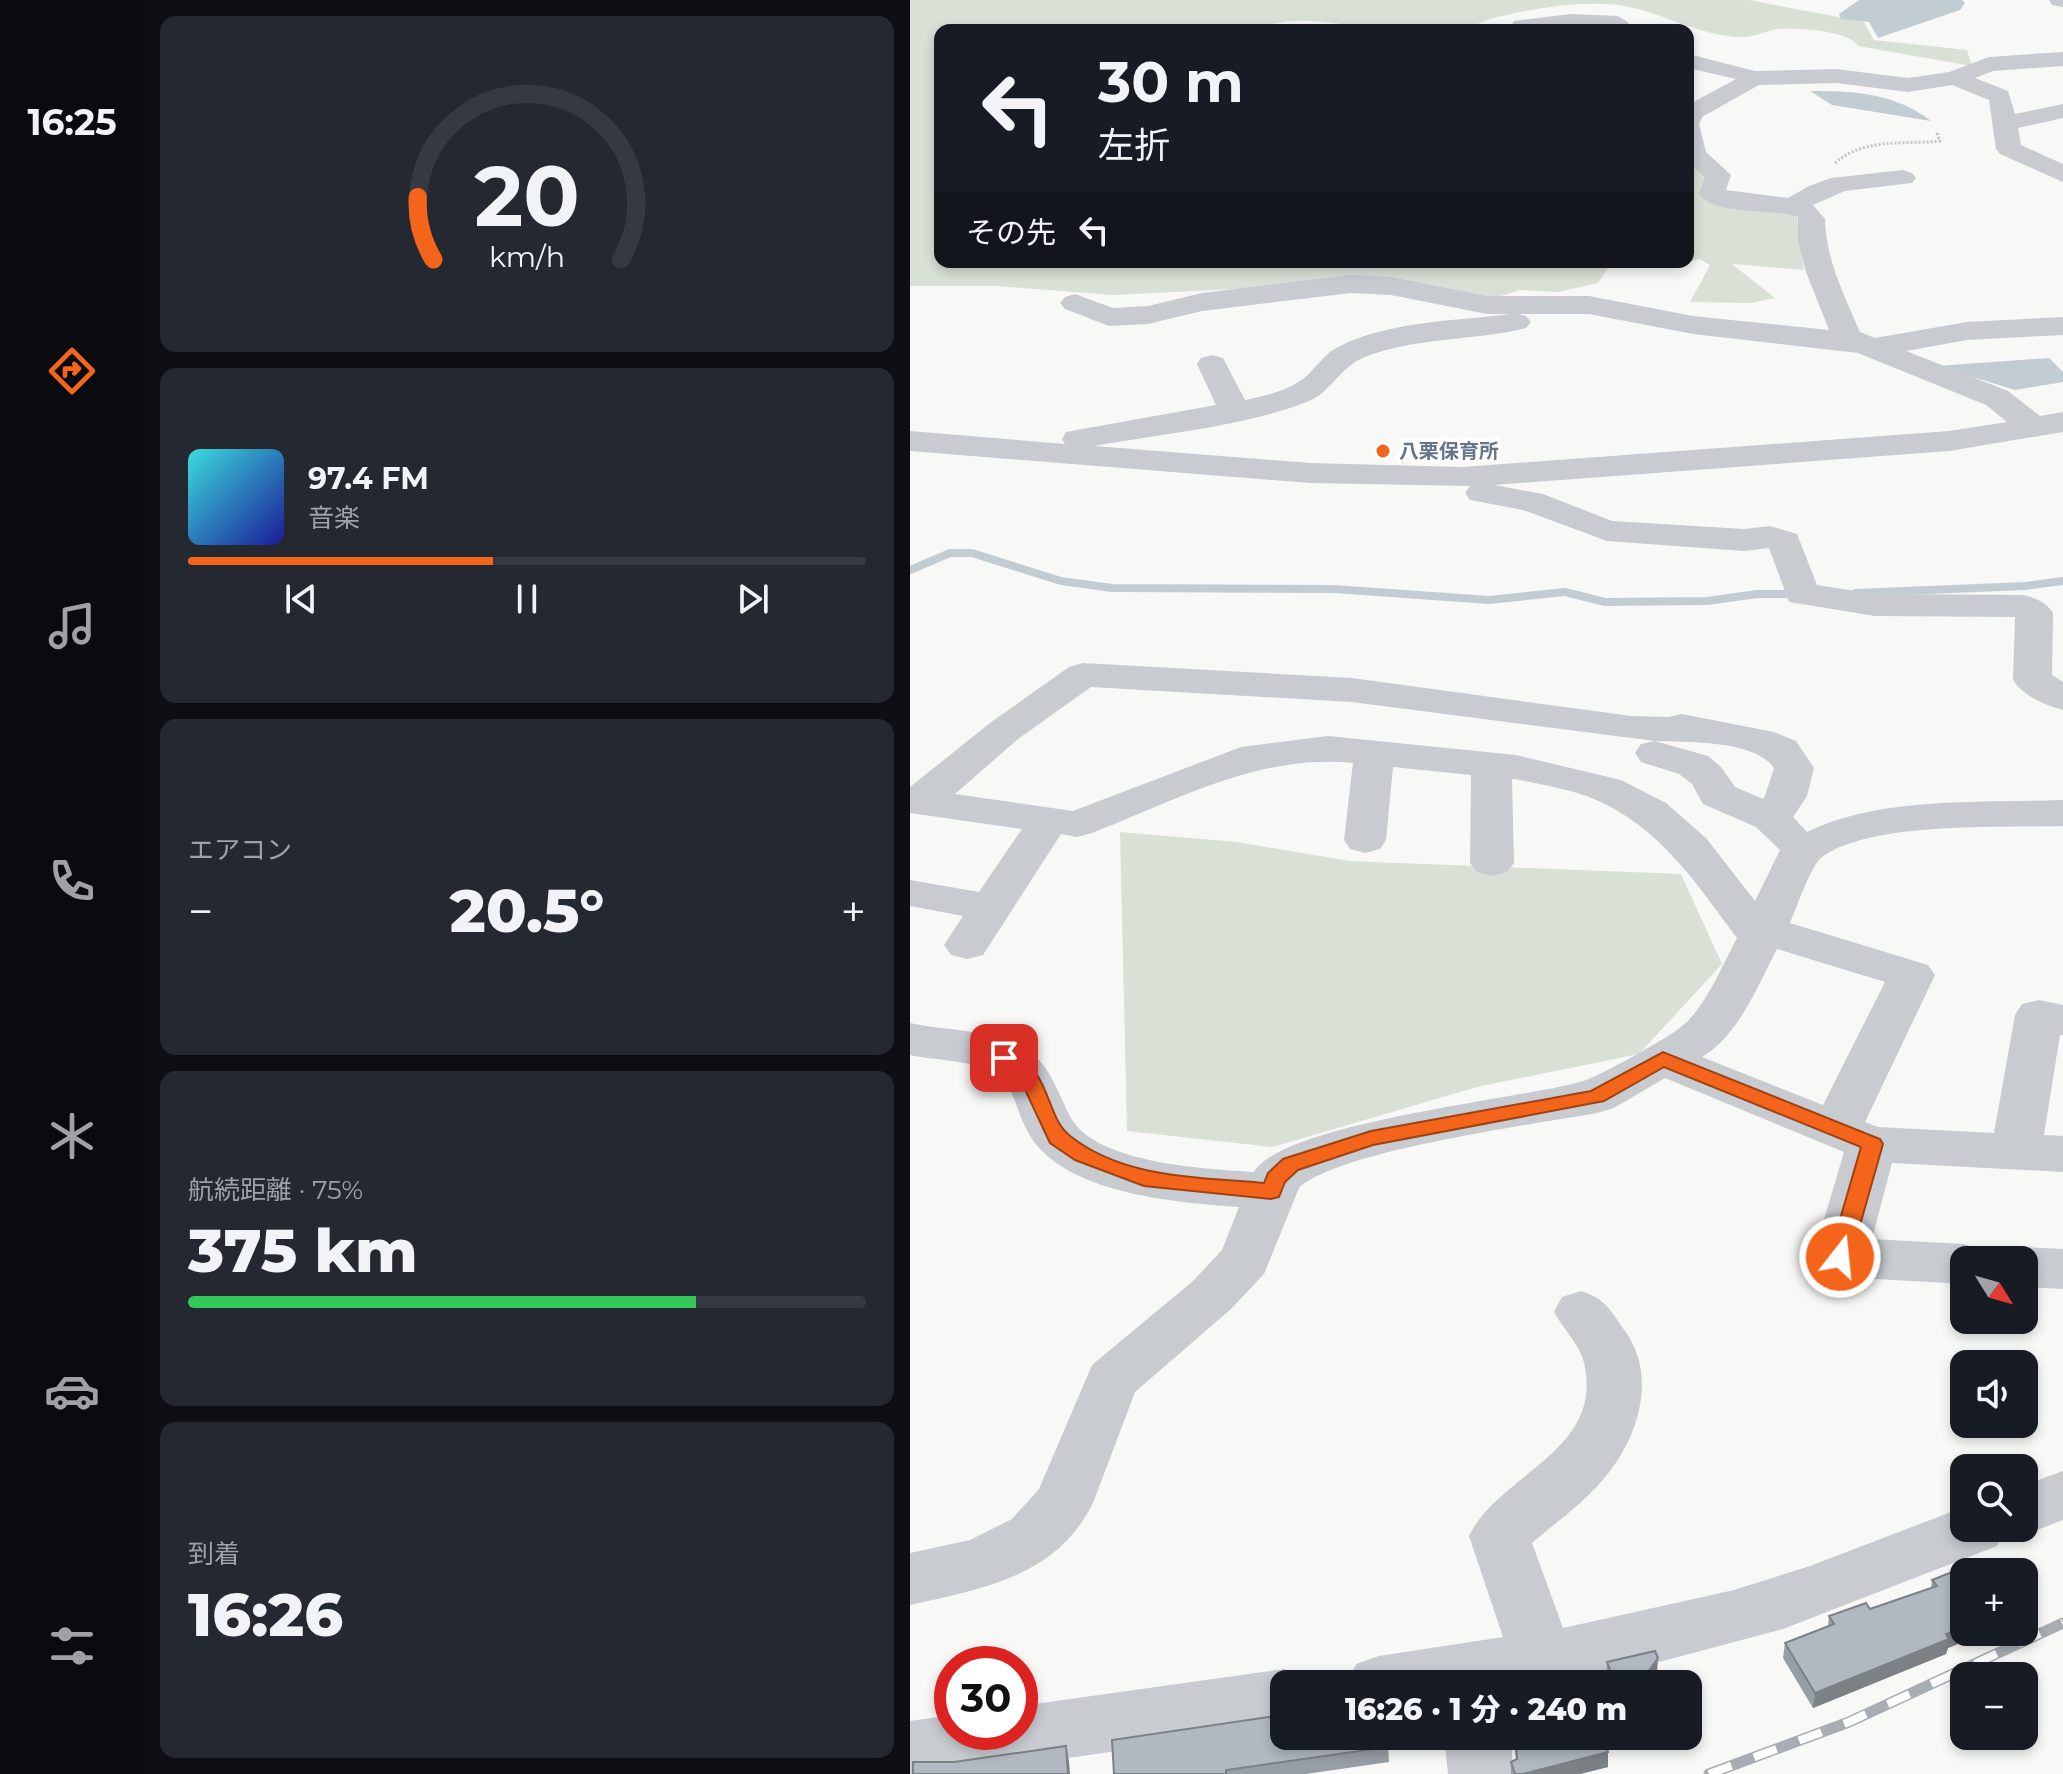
<!DOCTYPE html>
<html lang="ja">
<head>
<meta charset="utf-8">
<style>
	:root { --surface:#171b24; --page:#242831; --text:#f1f3f6; --muted:#9ea1a6; --line:#363941; --accent:#f4651b }
	body { margin:0; font-family:Montserrat,"Noto Sans JP",sans-serif; background:var(--page); color:var(--text); height:100vh; display:flex; flex-direction:column; font-size:30px; white-space:nowrap }
	* { box-sizing:border-box; margin:0 }
	p { font-size:26px; color:var(--muted) }
	.icon { flex:none; width:44px; height:44px; fill:none; stroke:currentColor; stroke-width:2; stroke-linecap:round; stroke-linejoin:round }
	.map { position:relative; flex:1; overflow:hidden }
	.drawer { display:flex; flex-direction:column; gap:16px; padding:16px; background:#0d0f14; width:766px }
	.drawer>* { flex:none }
	.top-card { position:absolute; left:24px; top:24px; width:760px; height:244px; border-radius:16px; box-shadow:0 4px 12px #0003; background:#171b24; color:var(--text); overflow:hidden }
	.needle { width:52px; rotate:127deg }
	.tools { position:absolute; left:1040px; top:1246px; display:grid; gap:16px }
	.tools a { display:grid; place-items:center; width:88px; height:88px; border-radius:16px; background:var(--surface); box-shadow:0 4px 12px #0003; font-size:40px }
	.speed { position:absolute; left:24px; top:1646px; display:flex; gap:16px; font-size:40px; font-weight:700; text-align:center }
	.speed>* { display:grid; place-content:center; width:104px; height:104px; border-radius:50%; background:var(--surface); box-shadow:0 4px 12px #0003; line-height:1 }
	.speed .limit { border:12px solid #d22; background:#fff; color:#111 }
	.pin { position:absolute; display:grid; place-items:center; width:68px; height:68px; color:#fff; margin:-34px; border-radius:16px; box-shadow:0 4px 12px #0006 }
	.me { position:absolute; width:88px; margin:-44px; rotate:16deg; stroke-linejoin:round; filter:drop-shadow(0 0 6px #0008) }
	.turn { display:flex; align-items:center; gap:28px; height:168px; padding:0 32px; font-size:36px }
	.turn .icon { width:104px; height:104px; stroke-width:2.5 }
	.turn b { display:block; font-size:56px; line-height:68px }
	.then { display:flex; align-items:center; height:76px; padding:0 32px; background:#0003; gap:16px; font-size:30px }
	.big { font-size:60px; font-weight:800; line-height:1.1 }
	.drawer .card { flex:1; display:flex; flex-direction:column; justify-content:center; gap:12px; min-width:0; padding:0 28px; border-radius:16px; background:var(--page) }
	.drawer .dial { align-items:center; gap:0 }
	.dial svg { height:208px; overflow:visible; fill:none; stroke:var(--line); stroke-width:7; stroke-linecap:round; text-anchor:middle }
	.dial text { fill:var(--text); stroke:none }
	.song { display:flex; align-items:center; gap:24px }
	.cover { width:96px; height:96px; border-radius:12px; background:linear-gradient(135deg,hsl(180 70% 55%),hsl(240 70% 35%)) }
	.played { height:8px; border-radius:4px; background:linear-gradient(90deg,var(--accent) 45%,var(--line) 45%) }
	.keys { display:flex; justify-content:space-around; direction:ltr }
	.heat { display:flex; justify-content:space-between; align-items:center; font-size:44px; direction:ltr }
	.charge { height:12px; border-radius:6px; background:linear-gradient(90deg,#34c759 75%,var(--line) 0) }
	.trip { position:absolute; left:360px; top:1670px; width:432px; height:80px; border-radius:16px; background:var(--surface); box-shadow:0 4px 12px #0003; font-weight:800; line-height:80px; text-align:center }
	main { display:flex; flex:1; min-height:0 }
	.tabs { display:flex; flex-direction:column; width:144px; justify-content:space-around; align-items:center; background:#090b0e; color:var(--muted) }
	.tabs .icon { width:56px; height:56px }
	.tabs .on { color:var(--accent) }
	.tabs b { font-size:36px; color:var(--text) }
	.map>svg:first-child { display:block }
</style>
</head>
<body>
<main>
<nav class="tabs">
<b>16:25</b>
<svg class="icon on" aria-label="directions" viewBox="0 0 24 24"><path d="M12 3l9 9-9 9-9-9zM9 14v-3h6M13 9l2 2-2 2"/></svg>
<svg class="icon" aria-label="music" viewBox="0 0 24 24"><path d="M9 18V5l10-2v13"/><circle cx="6" cy="18" r="3"/><circle cx="16" cy="16" r="3"/></svg>
<svg class="icon" aria-label="phone" viewBox="0 0 24 24"><path d="M5 4h4l2 5-3 2q2 4 5 5l2-3 5 2v4C11 20 4 13 5 4z"/></svg>
<svg class="icon" aria-label="climate" viewBox="0 0 24 24"><path d="M12 3v18M4 7l16 10M4 17L20 7"/></svg>
<svg class="icon" aria-label="car" viewBox="0 0 24 24"><path d="M5 17H2v-5l4-1 3-4h7l3 4 3 1v5h-3M9 17h6M6 11h13"/><circle cx="7" cy="17" r="2"/><circle cx="17" cy="17" r="2"/></svg>
<svg class="icon" aria-label="filters" viewBox="0 0 24 24"><path d="M4 7h16M4 17h16"/><circle cx="9" cy="7" r="2"/><circle cx="15" cy="17" r="2"/></svg>
</nav>
<section class="drawer">
<div class="card dial"><svg viewBox="0 0 100 80">
<path d="M14 69A42 42 0 1 1 86 69"/>
<path d="M14 69A42 42 0 0 1 8 45" stroke="#f4651b"/>
<text x="50" y="56" font-size="32" font-weight="700">20</text>
<text x="50" y="72" font-size="11">km/h</text>
</svg></div>
<div class="card">
<div class="song"><i class="cover"></i><div><b>97.4 FM</b><p>音楽</p></div></div>
<div class="played"></div>
<div class="keys"><svg class="icon" aria-label="previous" viewBox="0 0 24 24"><path d="M18 5L8 12l10 7zM5 5v14"/></svg><svg class="icon" aria-label="pause" viewBox="0 0 24 24"><path d="M8 5v14M16 5v14"/></svg><svg class="icon" aria-label="next" viewBox="0 0 24 24"><path d="M6 5l10 7-10 7zM19 5v14"/></svg></div>
</div>
<div class="card"><p>エアコン</p>
<div class="heat"><a>−</a><b class="big">20.5°</b><a>+</a></div>
</div>
<div class="card"><p>航続距離 · 75%</p><b class="big">375 km</b><div class="charge"></div></div>
<div class="card"><p>到着</p><b class="big">16:26</b></div>
</section>
<div class="map">
<svg width="1153" height="1774" viewBox="0 0 1153 1774">
	<rect width="100%" height="100%" fill="#f8f9f6"/>
	<!-- green -->
	<g fill="#d9e1d6">
		<path d="M 0,0 L 839,0 L 954,22 L 964,40 L 1057,50 L 1062,66 L 948,46 C 939,30 887,28 868,29 C 857,30 846,37 833,37 C 786,37 746,7 698,4 C 663,2 618,9 584,18 C 572,21 561,28 549,30 C 524,32 494,31 470,29 C 429,25 384,12 344,30 L 30,30 L 30,262 L 702,262 L 688,283 L 648,292 L 610,290 L 581,299 L 347,288 L 203,295 L 87,286 L 0,286 Z"/>
		<path d="M 778,164 L 800,176 L 794,194 L 874,210 L 887,217 L 894,270 L 822,264 L 865,298 L 841,303 L 780,302 L 800,265 L 789,259 L 778,262 Z"/>
		<path d="M 210,832 L 327,842 L 439,861 L 771,874 L 812,964 L 729,1054 L 567,1087 L 363,1147 L 217,1131 Z"/>
	</g>
	<!-- water -->
	<g fill="#c2cdd3">
		<path d="M 949,0 L 1052,0 L 1055,3 L 1050,10 L 968,38 L 959,22 L 931,19 L 929,14 Z"/>
		<path d="M 900,91 C 945,91 985,93 1021,121 L 922,105 Z"/>
		<path d="M 1139,358 L 1153,372 L 1153,382 L 1105,390 L 1027,366 Z"/>
	</g>
	<g fill="none" stroke-linecap="round" stroke-linejoin="round">
		<!-- stream -->
		<g stroke="#c2cdd3" stroke-width="8">
			<path d="M 0,570 L 40,553 L 62,553 L 151,581 L 202,588 L 424,589 L 579,600 L 655,592 L 695,602 L 797,601 L 847,594 L 883,594"/>
			<path d="M 946,593 L 1115,586 L 1153,581"/>
		</g>
		<!-- path -->
		<path stroke="#c1c3c6" stroke-width="3" stroke-dasharray="2 2" stroke-linecap="butt" d="M 925,163 C 955,137 994,145 1030,141 L 1027,133"/>
		<!-- minor -->
		<g fill="#c8cbd0" fill-rule="evenodd">
			<path d="M 1139,0 L 1153,0 L 1153,7 L 1142,5 Z"/>
			<path d="M 660,14 L 708,16 L 719,23 L 708,30 L 599,30 L 604,21 Z"/>
			<path d="M 1153,52 L 1153,66 L 1083,71 L 1065,78 L 1098,91 L 1105,114 L 1153,104 L 1153,118 L 1108,128 L 1111,145 L 1153,164 L 1153,182 L 1090,154 L 1086,149 L 1079,100 L 1042,85 L 998,92 L 926,83 L 849,85 L 792,117 L 789,124 L 796,152 L 821,175 L 816,190 L 878,198 L 899,186 L 921,178 L 993,170 L 1002,173 L 1006,178 L 1002,183 L 935,191 L 903,205 L 915,219 C 916,260 934,295 950,332 L 965,338 L 1057,322 L 1153,317 L 1153,335 L 1057,340 L 996,351 L 1098,391 L 1130,416 L 1153,412 L 1153,432 L 1039,451 L 584,485 L 633,494 L 702,521 L 834,529 L 860,526 L 887,534 L 907,585 L 965,594 L 1113,595 C 1126,598 1136,602 1143,613 L 1142,675 L 1153,682 L 1153,710 C 1135,705 1113,696 1103,680 L 1105,617 L 965,616 L 879,602 L 859,548 L 834,551 L 697,541 L 613,510 L 560,500 L 555,493 L 560,486 L 400,483 L 0,451 L 0,431 L 155,444 L 152,439 L 156,432 L 306,405 L 287,364 L 291,358 L 302,355 L 313,358 L 335,400 C 354,396 377,391 393,379 C 407,368 413,354 430,346 C 480,321 546,321 601,314 L 577,314 L 481,295 L 441,293 L 292,311 L 238,324 L 199,326 L 155,309 L 150,303 L 155,297 L 165,294 L 203,308 L 238,306 L 292,293 L 441,275 L 481,277 L 577,296 L 679,296 L 783,316 L 919,330 L 896,272 L 888,241 L 888,217 C 863,208 804,216 789,194 L 795,177 L 778,163 L 778,105 L 826,79 L 778,68 L 778,54 L 845,71 L 926,69 L 998,78 L 1039,72 L 1079,57 ZM 608,314 L 679,314 L 783,334 L 948,353 L 1076,405 L 1097,422 L 1039,431 L 552,467 L 400,463 L 184,446 C 250,434 338,426 399,401 C 422,392 430,366 455,357 C 506,337 564,341 616,328 L 621,322 L 616,316 Z"/>
			<path d="M 173,663 L 442,678 L 721,716 L 758,717 L 772,714 L 864,732 L 886,741 L 904,768 L 897,796 L 883,817 L 897,832 C 969,796 1073,803 1153,800 L 1153,826 C 1090,828 962,821 912,857 C 901,865 886,909 880,923 L 1018,965 L 1025,975 L 955,1122 L 968,1127 L 1084,1133 L 1105,1015 L 1112,1004 L 1129,1000 L 1153,1005 L 1153,1035 L 1150,1035 L 1134,1135 L 1153,1136 L 1153,1172 L 982,1163 L 962,1239 L 1054,1244 L 1073,1250 L 1079,1260 L 1054,1260 L 1054,1284 L 930,1277 L 911,1271 L 903,1257 L 934,1152 L 755,1078 L 704,1108 L 687,1113 C 626,1124 427,1151 389,1188 L 354,1274 L 321,1309 L 225,1392 L 183,1503 C 146,1577 74,1588 0,1605 L 0,1553 L 60,1540 L 102,1519 L 129,1489 L 182,1365 L 283,1281 L 312,1250 L 329,1207 C 270,1203 175,1195 131,1150 C 117,1136 110,1115 103,1096 C 87,1057 35,1063 0,1055 L 0,1023 C 36,1031 81,1029 114,1048 C 141,1064 147,1092 161,1118 C 187,1164 298,1169 344,1172 C 373,1123 609,1099 670,1082 C 685,1079 760,1037 772,1026 C 795,1008 813,964 827,938 C 786,883 750,827 684,799 C 660,789 631,785 606,779 L 602,779 L 604,863 L 597,872 L 582,876 L 567,872 L 560,863 L 561,775 L 483,767 L 476,840 L 470,849 L 455,853 L 440,849 L 434,840 L 443,763 C 351,753 265,801 182,833 L 167,837 L 151,834 L 73,955 L 57,959 L 41,955 L 34,945 L 53,916 L 0,906 L 0,880 L 69,892 L 112,829 L 0,813 L 0,787 L 80,723 L 159,667 ZM 181,687 L 442,702 L 745,741 L 731,744 L 725,753 L 731,762 L 769,774 L 782,784 L 793,804 L 846,827 L 870,850 L 845,901 L 796,838 L 756,803 L 711,780 L 606,755 L 418,736 L 331,747 L 163,811 L 45,794 L 108,739 ZM 745,741 C 777,742 845,740 864,768 L 855,796 L 853,799 L 825,787 L 811,767 L 798,756 ZM 867,949 L 975,982 L 913,1105 L 792,1057 C 829,1035 848,985 867,949 Z"/>
			<path d="M 1114,1247 L 1153,1249 L 1153,1289 L 1114,1287 L 1114,1260 L 1091,1260 L 1095,1253 Z"/>
			<path d="M 671,1291 C 696,1299 700,1310 715,1331 C 749,1378 727,1442 691,1482 C 671,1505 644,1524 622,1543 L 653,1628 L 824,1590 L 900,1566 L 1054,1507 L 1054,1528 L 1114,1528 L 1114,1485 L 1153,1471 L 1153,1520 L 1114,1535 L 1096,1528 L 1087,1546 L 873,1629 L 723,1669 L 648,1684 L 437,1684 L 446,1664 L 469,1656 L 593,1637 L 559,1536 C 590,1472 698,1451 673,1359 C 668,1343 652,1327 644,1312 L 652,1297 Z"/>
			<path d="M 374,1669 L 397,1678 L 400,1684 L 374,1684 L 374,1727 L 47,1774 L 0,1774 L 0,1721 L 42,1715 L 42,1732 L 110,1732 L 110,1706 Z"/>
			<path d="M 534,1736 L 600,1736 L 604,1774 L 538,1774 Z"/>
		</g>
		<!-- rail casing -->
		<g stroke="#a8adb4" stroke-width="11">
			<path id="rail" d="M 799,1774 L 939,1722 L 1153,1623"/>
		</g>
		<!-- rail -->
		<use href="#rail" stroke="#fff" stroke-width="8" stroke-dasharray="24" stroke-linecap="butt"/>
	</g>
	<!-- wall -->
	<g fill="#989ea5">
		<path d="M 1022,1580 L 1054,1632 L 1078,1632 L 1038,1648 L 1036,1654 L 903,1708 L 873,1658 L 875,1643 L 918,1626 L 919,1616 L 960,1609 L 1021,1588 Z"/>
		<path d="M 697,1662 L 747,1673 L 739,1684 L 699,1684 L 696,1677 Z"/>
		<path d="M 373,1715 L 374,1736 L 478,1747 L 479,1762 L 396,1774 L 204,1774 Z"/>
		<path d="M 604,1736 L 698,1767 L 670,1774 L 601,1774 L 601,1762 L 606,1760 Z"/>
	</g>
	<!-- shaded-wall -->
	<g fill="#7c8186">
		<path d="M 1054,1628 L 1054,1632 L 1078,1632 L 1038,1648 L 1036,1654 L 903,1708 L 905,1693 Z"/>
		<path d="M 748,1658 L 747,1673 L 739,1684 L 704,1684 L 704,1680 Z"/>
		<path d="M 156,1746 L 159,1761 L 160,1774 L 158,1774 Z"/>
		<path d="M 698,1752 L 698,1767 L 670,1774 L 613,1774 Z"/>
	</g>
	<!-- building -->
	<g fill="#b1b8c0" stroke="#7c8186" stroke-width="2">
		<path d="M 1060,1565 L 1065,1572 L 1054,1572 L 1054,1628 L 1036,1634 L 1039,1639 L 905,1693 L 875,1643 L 924,1624 L 919,1616 L 956,1603 L 960,1609 L 1027,1586 L 1022,1580 Z"/>
		<path d="M 745,1651 L 748,1658 L 738,1672 L 704,1680 L 697,1662 Z"/>
		<path d="M 374,1709 L 374,1736 L 477,1736 L 478,1747 L 316,1770 L 316,1774 L 204,1774 L 202,1740 L 373,1715 Z"/>
		<path d="M 605,1736 L 693,1736 L 698,1752 L 613,1774 L 605,1774 L 601,1762 L 607,1759 Z"/>
		<path d="M 156,1746 L 158,1774 L 3,1774 L 3,1762 L 44,1762 Z"/>
	</g>
	<!-- route -->
	<path fill="#f4651b" stroke="#9f4212" stroke-width="2" d="M 94,1051 C 142,1064 134,1115 159,1135 C 213,1179 289,1177 354,1183 L 358,1173 L 373,1159 L 461,1131 L 681,1091 L 753,1052 L 970,1139 L 973,1144 L 941,1257 L 938,1263 L 922,1263 L 919,1257 L 951,1147 L 754,1067 L 694,1101 L 463,1145 L 388,1170 L 375,1182 L 369,1197 L 361,1199 L 234,1186 L 165,1160 L 140,1143 L 111,1081 L 84,1058 L 87,1053 Z"/>
	<!-- markers -->
	<circle fill="#f4651b" stroke="#fff" stroke-width="3" cx="473" cy="451" r="8"/>
	<g text-anchor="middle" stroke-width="8" stroke-linejoin="round" paint-order="stroke">
		<!-- far-poi labels -->
		<g font-size="20" font-weight="bold" fill="#65758a" stroke="#fff" text-anchor="start">
			<text x="489" y="458">八栗保育所</text>
		</g>
	</g>
</svg>
<div class="tools">
<a><svg class="needle" viewBox="-14 -14 28 28"><path d="M0-13l5 13h-10z" fill="#e53935"/><path d="M0 13l5-13h-10z" fill="#9ea1a6"/></svg></a>
<a><svg class="icon" aria-label="sound" viewBox="0 0 24 24"><path d="M4 9h4l5-4v14l-5-4H4zM17 9q2 3 0 6"/></svg></a>
<a><svg class="icon" aria-label="search" viewBox="0 0 24 24"><circle cx="10" cy="10" r="6"/><path d="M15 15l6 6"/></svg></a>
<a>+</a>
<a>−</a>
</div>
<div class="speed"><div class="limit">30</div></div>
<div class="pin" style="left:94px;top:1058px;background:#d93025"><svg class="icon" aria-label="arrive" viewBox="0 0 24 24"><path d="M6 21V4h12l-3 4 3 4H6"/></svg></div>
<svg class="me" style="left:930px;top:1257px" viewBox="-20 -20 40 40"><circle r="17" fill="#f4651b" stroke="#fff" stroke-width="3"/><path d="M0-11L8 9 0 5-8 9z" fill="#fff"/></svg>
<div class="trip">16:26 · 1 分 · 240 m</div>
<div class="top-card">
<div class="turn"><svg class="icon" aria-label="left" viewBox="0 0 24 24"><path d="M17 20v-9H6M10 6l-5 5 5 5"/></svg><div><b>30 m</b>左折</div></div>
<div class="then">その先<svg class="icon" aria-label="left" viewBox="0 0 24 24"><path d="M17 20v-9H6M10 6l-5 5 5 5"/></svg></div>
</div>
</div>
</main>
</body>
</html>
